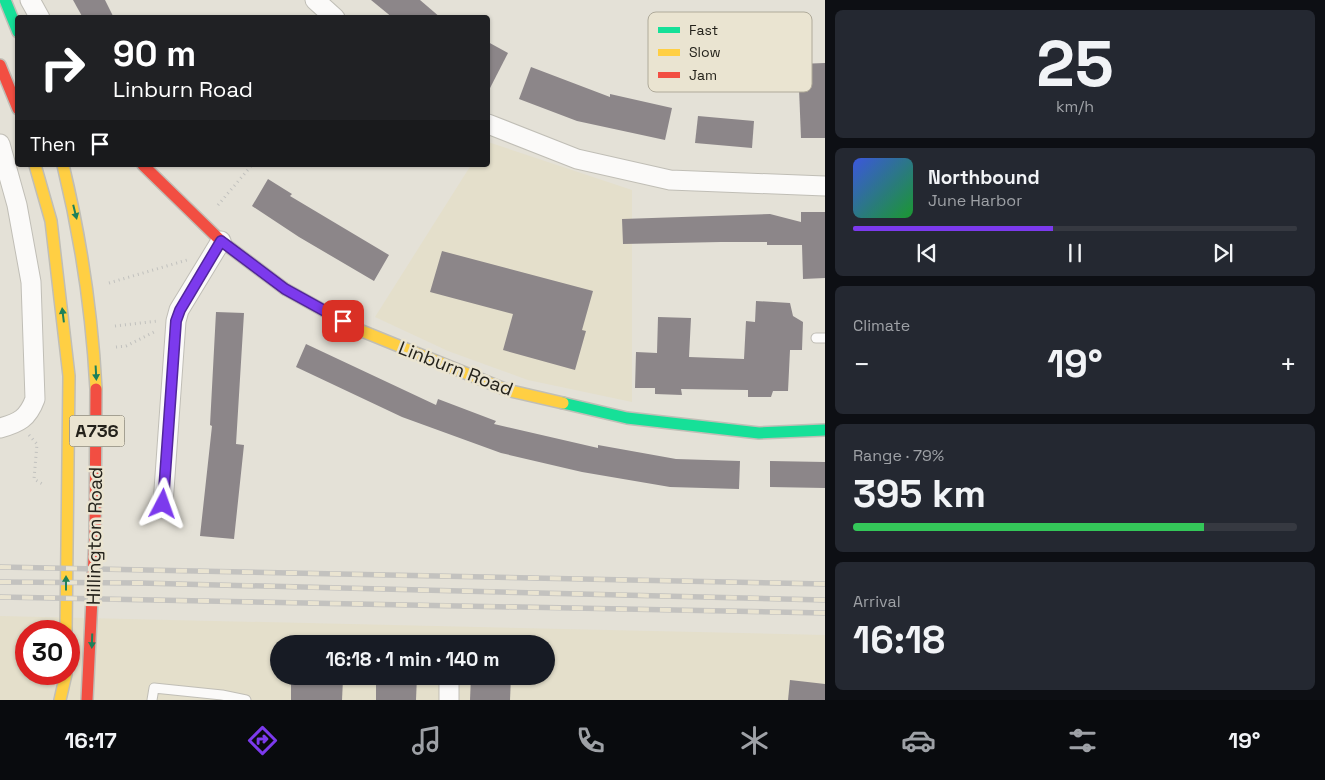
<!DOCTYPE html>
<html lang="en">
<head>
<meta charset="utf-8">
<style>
	:root { --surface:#171b24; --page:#242831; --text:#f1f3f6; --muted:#9ea1a6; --line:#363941; --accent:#7c3aed }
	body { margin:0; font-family:"Space Grotesk",sans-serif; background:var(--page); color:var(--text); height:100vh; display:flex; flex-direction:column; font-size:19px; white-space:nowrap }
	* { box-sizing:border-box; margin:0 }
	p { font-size:16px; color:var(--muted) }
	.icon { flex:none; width:28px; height:28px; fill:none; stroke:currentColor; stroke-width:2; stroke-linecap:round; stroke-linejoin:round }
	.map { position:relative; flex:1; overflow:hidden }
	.details { display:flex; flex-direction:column; gap:10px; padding:10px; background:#0d0f14; width:500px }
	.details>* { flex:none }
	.banner { position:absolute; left:15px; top:15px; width:475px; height:152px; border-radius:5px; box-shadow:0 1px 4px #0004; background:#202124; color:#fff; overflow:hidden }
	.speed { position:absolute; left:15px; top:620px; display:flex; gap:10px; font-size:25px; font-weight:700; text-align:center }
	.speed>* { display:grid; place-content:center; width:65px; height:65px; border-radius:50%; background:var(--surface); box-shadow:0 1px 4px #0004; line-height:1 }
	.speed .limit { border:8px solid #d22; background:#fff; color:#111 }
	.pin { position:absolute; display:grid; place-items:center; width:42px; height:42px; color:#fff; margin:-21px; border-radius:10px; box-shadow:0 2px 8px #0006 }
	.me { position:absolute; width:55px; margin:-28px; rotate:4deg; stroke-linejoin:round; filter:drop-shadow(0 0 4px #0008) }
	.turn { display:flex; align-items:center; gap:18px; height:105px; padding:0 15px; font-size:22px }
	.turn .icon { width:65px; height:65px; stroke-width:2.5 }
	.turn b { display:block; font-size:35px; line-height:42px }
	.then { display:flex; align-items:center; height:48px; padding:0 15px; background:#0003; gap:10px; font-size:19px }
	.big { font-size:38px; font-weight:800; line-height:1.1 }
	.details .card { flex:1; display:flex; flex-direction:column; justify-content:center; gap:8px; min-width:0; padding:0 18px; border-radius:8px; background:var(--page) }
	.details .dial { align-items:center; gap:0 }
	.dial b { font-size:65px; line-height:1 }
	.song { display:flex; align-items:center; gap:15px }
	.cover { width:60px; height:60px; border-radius:8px; background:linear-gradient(135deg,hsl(230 70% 55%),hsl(130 70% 35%)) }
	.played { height:5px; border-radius:2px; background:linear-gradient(90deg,var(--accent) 45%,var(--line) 45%) }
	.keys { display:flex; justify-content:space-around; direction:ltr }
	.heat { display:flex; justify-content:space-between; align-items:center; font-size:28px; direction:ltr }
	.charge { height:8px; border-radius:4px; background:linear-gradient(90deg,#34c759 79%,var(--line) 0) }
	.trip { position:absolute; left:270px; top:635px; width:285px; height:50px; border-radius:25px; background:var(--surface); box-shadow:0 1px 4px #0004; font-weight:800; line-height:50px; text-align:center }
	.menu { display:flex; height:80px; justify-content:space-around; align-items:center; background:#090b0e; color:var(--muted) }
	.menu .icon { width:35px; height:35px }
	.menu .active { color:var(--accent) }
	.menu b { font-size:22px; color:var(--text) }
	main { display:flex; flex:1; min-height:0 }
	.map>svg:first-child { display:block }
</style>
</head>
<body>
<main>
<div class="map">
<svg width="825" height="700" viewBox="0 0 825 700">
	<rect width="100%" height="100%" fill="#e4e1d7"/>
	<!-- built -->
	<g fill="#e4dfcb" fill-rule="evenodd">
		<path d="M 488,142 L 632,190 L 632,402 L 528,380 L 448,351 L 375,317 L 471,165 L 488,165 Z"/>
		<path d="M 0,616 L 825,635 L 825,700 L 0,700 ZM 26,631 L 69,631 L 69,674 L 26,674 ZM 279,644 L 546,644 L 546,676 L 279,676 Z"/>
	</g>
	<!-- building -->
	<g fill="#8c8689">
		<path d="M 73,0 L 105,0 L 114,18 L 83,18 Z"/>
		<path d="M 371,0 L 420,0 L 441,18 L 393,18 Z"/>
		<path d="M 488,42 L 508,53 L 488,92 Z"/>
		<path d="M 825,63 L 825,138 L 801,138 L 798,64 Z"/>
		<path d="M 531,67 L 610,97 L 610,94 L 672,108 L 665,140 L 577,121 L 519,99 Z"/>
		<path d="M 698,116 L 754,121 L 752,148 L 695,143 Z"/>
		<path d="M 268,179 L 292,194 L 290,196 L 389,255 L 374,281 L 299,237 L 252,206 Z"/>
		<path d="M 801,212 L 825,212 L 825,278 L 803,279 L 802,245 L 767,245 L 767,242 L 721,242 L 623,244 L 622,219 L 770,214 L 801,222 Z"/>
		<path d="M 442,251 L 593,291 L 582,330 L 586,331 L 575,370 L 503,350 L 513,314 L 430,292 Z"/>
		<path d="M 756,301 L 790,303 L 793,316 L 803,322 L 802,350 L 790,350 L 788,391 L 773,391 L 771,397 L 748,397 L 748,390 L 681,389 L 682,395 L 655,394 L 655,388 L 635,388 L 636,352 L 657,353 L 658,317 L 691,318 L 689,357 L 744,359 L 746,321 L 755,322 Z"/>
		<path d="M 216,312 L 244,313 L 236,444 L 244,445 L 234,539 L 200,536 L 212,426 L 210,425 Z"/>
		<path d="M 306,344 L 436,405 L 438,399 L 496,421 L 494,424 L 598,448 L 598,445 L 676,459 L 740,461 L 739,489 L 670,487 L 582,472 L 501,453 L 402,417 L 296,367 Z"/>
		<path d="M 770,461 L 825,462 L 825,488 L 770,487 Z"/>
		<path d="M 376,676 L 417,676 L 416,700 L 376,700 Z"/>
		<path d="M 471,676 L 511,676 L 510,700 L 470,700 Z"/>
		<path d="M 291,678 L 343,679 L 342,700 L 291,700 Z"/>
		<path d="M 790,680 L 825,684 L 825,700 L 788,700 Z"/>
	</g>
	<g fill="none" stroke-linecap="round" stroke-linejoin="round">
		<!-- lane casing -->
		<g stroke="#c0beb6" stroke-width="11">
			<g id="lane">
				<path d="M 816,338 L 825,338"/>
				<path d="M 152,700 L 154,688 L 222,695 L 246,700"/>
			</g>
		</g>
		<!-- street casing -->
		<g stroke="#c0beb6" stroke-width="21">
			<g id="street">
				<path d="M 30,0 L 40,18"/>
				<path d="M 315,0 L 335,18"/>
				<path d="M 488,124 L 577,159 L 670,180 L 825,186"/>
				<path d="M 0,144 L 17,205 L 31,282 L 35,399 C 28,418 19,423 0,428"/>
				<path d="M 163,504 L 176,321 L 179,310 L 221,241"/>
				<path d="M 449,700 L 449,676"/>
			</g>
		</g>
		<!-- fast casing -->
		<g stroke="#c0beb6" stroke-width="14">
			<g id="fast">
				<path d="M 5,0 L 18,32"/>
				<path d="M 563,403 L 627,418 L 759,433 L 825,430"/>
			</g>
		</g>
		<!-- slow casing -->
		<g stroke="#c0beb6" stroke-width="14">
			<g id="slow">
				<path d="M 35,165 L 51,221 L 69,376 L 66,631"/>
				<path d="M 63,165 C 81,239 92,313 96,389"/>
				<path d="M 285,289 L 357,329 L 507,390 L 563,403"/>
				<path d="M 60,700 L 66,674"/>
			</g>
		</g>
		<!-- jam casing -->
		<g stroke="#c0beb6" stroke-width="14">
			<g id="jam">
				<path d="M 0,65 L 18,109"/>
				<path d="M 143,165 L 221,241 L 285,289"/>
				<path d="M 87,700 L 95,537 L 96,389"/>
			</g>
		</g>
		<!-- path -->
		<g stroke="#c1c1be" stroke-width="3" stroke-dasharray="1 4" stroke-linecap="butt">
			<path d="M 218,205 L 252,165"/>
			<path d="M 109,283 L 187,260"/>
			<path d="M 115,326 L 158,321"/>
			<path d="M 116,347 L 126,346 L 156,331"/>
			<path d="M 29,435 L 37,444 L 34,479 L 44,485"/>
		</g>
		<!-- lane -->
		<use href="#lane" stroke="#fbfaf9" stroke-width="9"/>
		<!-- street -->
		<use href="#street" stroke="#fbfaf9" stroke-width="19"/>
		<!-- fast -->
		<use href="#fast" stroke="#16e098" stroke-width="11"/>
		<!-- slow -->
		<use href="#slow" stroke="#ffcf43" stroke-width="11"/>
		<!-- jam -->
		<use href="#jam" stroke="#f24e42" stroke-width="11"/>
		<!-- rail casing -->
		<g stroke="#c3c2bf" stroke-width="5.5">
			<g id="rail">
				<path d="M 0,567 L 825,584"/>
				<path d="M 0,582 L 140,583 L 825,600"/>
				<path d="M 0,597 L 825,613"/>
			</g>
		</g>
		<!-- rail -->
		<use href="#rail" stroke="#eae4d1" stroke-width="4" stroke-dasharray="11" stroke-linecap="butt"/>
	</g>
	<!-- one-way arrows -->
	<defs><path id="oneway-solid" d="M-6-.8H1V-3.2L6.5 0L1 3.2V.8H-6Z" transform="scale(1.25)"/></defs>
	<g fill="#1d815a">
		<use href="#oneway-solid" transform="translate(75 212) rotate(76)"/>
		<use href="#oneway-solid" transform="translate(63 315) rotate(-97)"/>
		<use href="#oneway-solid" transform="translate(96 373) rotate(87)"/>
		<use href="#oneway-solid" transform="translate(66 583) rotate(-90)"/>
		<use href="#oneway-solid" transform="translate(92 641) rotate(92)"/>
	</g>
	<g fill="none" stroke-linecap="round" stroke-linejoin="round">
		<!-- route casing -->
		<g stroke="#51269a" stroke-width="12">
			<path id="route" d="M 163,504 L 176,321 L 180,310 L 221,241 L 285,289 L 343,321"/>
		</g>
		<!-- route -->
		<use href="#route" stroke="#7c3aed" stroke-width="9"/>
	</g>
	<g text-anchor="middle" stroke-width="5" stroke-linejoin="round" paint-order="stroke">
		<!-- shield labels -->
		<rect fill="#eae4d1" stroke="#5f5c52" stroke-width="1" x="69.5" y="415.5" width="55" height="31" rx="4"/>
		<g font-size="18" font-weight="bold" fill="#24221b">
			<text x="97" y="437">A736</text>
		</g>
		<!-- street labels -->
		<g font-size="19" fill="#24221b" stroke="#eae4d1">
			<text transform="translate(456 368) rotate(21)" y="7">Linburn Road</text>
			<text transform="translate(94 536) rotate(-89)" y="7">Hillington Road</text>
		</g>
	</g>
	<!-- legend -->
	<rect x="648" y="12" width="164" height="80" rx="8" fill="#eae4d1" stroke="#afaa9a" stroke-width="1"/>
	<rect x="658" y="27" width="22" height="6" fill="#16e098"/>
	<rect x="658" y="49" width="22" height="7" fill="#ffcf43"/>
	<rect x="658" y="72" width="22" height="6" fill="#f24e42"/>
	<g font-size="14" fill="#24221b">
		<text x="689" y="35">Fast</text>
		<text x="689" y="57">Slow</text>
		<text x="689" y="80">Jam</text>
	</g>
</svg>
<div class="speed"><div class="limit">30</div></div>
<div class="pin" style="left:343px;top:321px;background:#d93025"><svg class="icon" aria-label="arrive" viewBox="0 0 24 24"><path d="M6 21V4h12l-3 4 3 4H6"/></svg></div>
<svg class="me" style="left:163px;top:504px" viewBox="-20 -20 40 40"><path d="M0-17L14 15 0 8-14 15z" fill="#7c3aed" stroke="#fff" stroke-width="4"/></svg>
<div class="trip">16:18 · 1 min · 140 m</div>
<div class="banner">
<div class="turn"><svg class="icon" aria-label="right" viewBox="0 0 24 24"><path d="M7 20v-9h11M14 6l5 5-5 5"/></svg><div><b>90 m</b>Linburn Road</div></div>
<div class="then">Then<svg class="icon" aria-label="arrive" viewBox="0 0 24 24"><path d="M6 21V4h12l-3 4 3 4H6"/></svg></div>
</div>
</div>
<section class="details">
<div class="card dial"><b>25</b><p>km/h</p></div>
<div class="card">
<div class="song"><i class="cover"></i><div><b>Northbound</b><p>June Harbor</p></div></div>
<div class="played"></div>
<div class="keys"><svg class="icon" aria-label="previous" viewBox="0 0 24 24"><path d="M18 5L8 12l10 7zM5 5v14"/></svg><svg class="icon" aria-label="pause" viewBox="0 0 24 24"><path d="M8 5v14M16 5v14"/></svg><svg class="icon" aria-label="next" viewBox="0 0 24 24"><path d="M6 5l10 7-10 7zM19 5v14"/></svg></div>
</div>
<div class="card"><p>Climate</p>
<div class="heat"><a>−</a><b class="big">19°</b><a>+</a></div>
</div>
<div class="card"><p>Range · 79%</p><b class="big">395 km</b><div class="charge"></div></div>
<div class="card"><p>Arrival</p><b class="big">16:18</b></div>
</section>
</main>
<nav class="menu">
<b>16:17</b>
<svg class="icon active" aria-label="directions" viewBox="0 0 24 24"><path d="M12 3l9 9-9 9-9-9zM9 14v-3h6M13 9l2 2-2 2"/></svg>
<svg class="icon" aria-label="music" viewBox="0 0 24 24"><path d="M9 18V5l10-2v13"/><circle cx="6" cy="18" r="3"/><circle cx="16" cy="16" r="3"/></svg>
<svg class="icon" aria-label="phone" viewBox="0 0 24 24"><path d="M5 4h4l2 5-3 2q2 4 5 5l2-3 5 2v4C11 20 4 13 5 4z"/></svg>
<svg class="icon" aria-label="climate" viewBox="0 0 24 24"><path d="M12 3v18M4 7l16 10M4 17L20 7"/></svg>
<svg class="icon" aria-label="car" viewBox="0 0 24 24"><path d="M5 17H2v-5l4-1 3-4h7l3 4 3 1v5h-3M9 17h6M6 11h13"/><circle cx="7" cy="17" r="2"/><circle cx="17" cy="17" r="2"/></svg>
<svg class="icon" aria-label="filters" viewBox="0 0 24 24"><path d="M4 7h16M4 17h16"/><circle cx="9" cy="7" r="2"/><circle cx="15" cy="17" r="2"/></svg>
<b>19°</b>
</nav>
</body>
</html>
